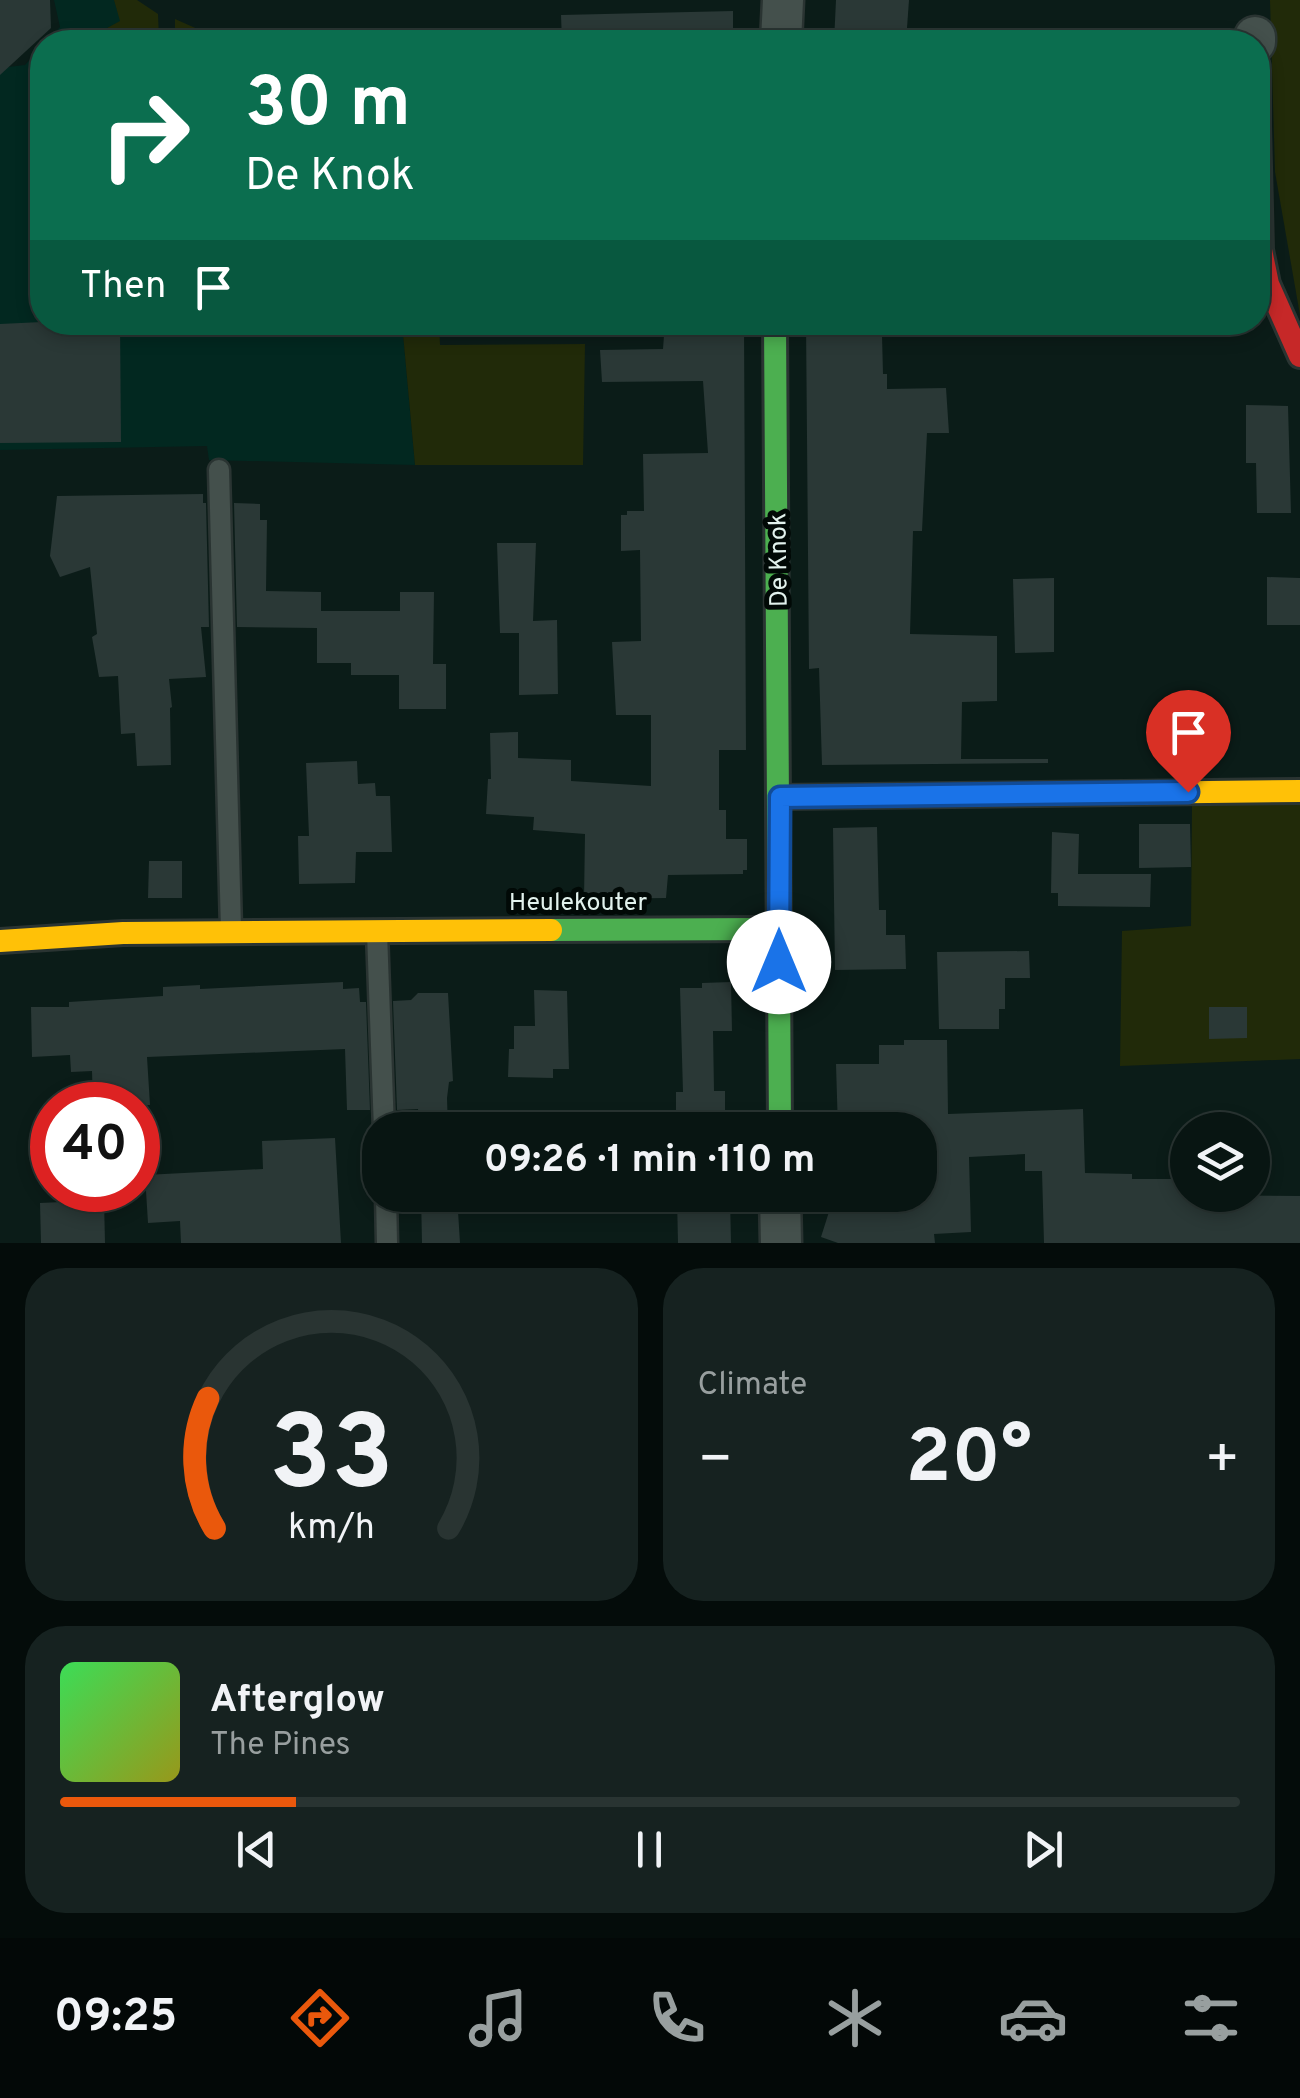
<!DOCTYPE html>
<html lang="en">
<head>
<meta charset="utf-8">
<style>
	:root { --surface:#081512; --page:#162220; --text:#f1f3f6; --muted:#989f9f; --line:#293432; --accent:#ea580c }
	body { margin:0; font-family:Overpass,sans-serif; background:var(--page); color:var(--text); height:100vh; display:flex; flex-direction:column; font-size:38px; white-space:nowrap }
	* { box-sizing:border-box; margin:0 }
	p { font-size:32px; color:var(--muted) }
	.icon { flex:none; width:55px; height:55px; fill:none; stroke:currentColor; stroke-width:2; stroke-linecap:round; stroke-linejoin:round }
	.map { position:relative; height:1243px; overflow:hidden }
	.panel { display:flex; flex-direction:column; gap:25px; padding:25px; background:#040c0a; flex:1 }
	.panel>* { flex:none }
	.top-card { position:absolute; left:30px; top:30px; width:1240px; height:305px; border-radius:40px; box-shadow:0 5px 15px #0003,0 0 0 2px var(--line); background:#0b6e4f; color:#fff; overflow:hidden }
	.buttons { position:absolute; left:1170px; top:1112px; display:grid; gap:20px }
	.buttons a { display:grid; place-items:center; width:100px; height:100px; border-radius:50%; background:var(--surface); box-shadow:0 5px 15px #0003,0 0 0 2px var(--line); font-size:50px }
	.speed { position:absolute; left:30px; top:1082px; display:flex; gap:20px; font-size:50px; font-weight:700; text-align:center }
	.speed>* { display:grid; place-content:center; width:130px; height:130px; border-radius:50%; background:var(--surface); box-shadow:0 5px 15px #0003,0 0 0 2px var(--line); line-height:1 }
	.speed .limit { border:15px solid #d22; background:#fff; color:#111 }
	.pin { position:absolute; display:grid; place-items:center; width:85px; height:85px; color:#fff; margin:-102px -42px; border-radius:50% 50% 50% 0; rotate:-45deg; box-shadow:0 0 10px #0007 }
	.pin .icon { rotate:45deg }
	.me { position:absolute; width:110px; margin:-55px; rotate:0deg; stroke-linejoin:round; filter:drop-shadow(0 0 8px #0008) }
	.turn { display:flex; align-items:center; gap:35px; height:210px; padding:0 50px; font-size:45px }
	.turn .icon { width:130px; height:130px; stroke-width:2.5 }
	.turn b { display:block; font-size:70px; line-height:85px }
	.then { display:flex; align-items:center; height:95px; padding:0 50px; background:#0003; gap:20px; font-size:38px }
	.big { font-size:75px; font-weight:700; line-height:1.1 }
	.panel .card { flex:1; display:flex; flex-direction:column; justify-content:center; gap:15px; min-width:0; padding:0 35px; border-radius:40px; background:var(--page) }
	.panel .dial { align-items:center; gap:0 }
	.dial svg { height:260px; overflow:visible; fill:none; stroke:var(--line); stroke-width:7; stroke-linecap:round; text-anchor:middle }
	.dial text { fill:var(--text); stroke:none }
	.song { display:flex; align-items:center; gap:30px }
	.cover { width:120px; height:120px; border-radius:15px; background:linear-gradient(135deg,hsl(130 70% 55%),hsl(60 70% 35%)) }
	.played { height:10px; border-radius:5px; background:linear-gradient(90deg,var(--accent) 20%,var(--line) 20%) }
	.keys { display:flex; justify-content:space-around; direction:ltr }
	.heat { display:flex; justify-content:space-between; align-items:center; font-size:55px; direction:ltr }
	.panel .tiles { flex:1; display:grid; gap:25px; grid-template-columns:1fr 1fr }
	.card:last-child { grid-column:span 2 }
	.trip { position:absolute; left:362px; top:1112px; width:575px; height:100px; border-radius:40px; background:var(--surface); box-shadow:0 5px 15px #0003,0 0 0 2px var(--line); font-weight:700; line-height:100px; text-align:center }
	.dock { display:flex; height:160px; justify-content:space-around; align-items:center; background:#030807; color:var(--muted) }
	.dock .icon { width:70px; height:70px }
	.dock .on { color:var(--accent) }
	.dock b { font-size:45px; color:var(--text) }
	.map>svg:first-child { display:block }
</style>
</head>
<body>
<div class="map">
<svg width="1300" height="1243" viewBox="0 0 1300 1243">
	<rect width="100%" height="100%" fill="#0b1c18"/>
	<!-- built -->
	<g fill="#022820">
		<path d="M 54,0 L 114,0 L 121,21 L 81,42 L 46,42 L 60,27 Z"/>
		<path d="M 42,46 L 42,322 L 402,323 L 415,465 L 209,460 L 207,446 L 0,450 L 0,68 L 25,65 Z"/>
	</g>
	<!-- green -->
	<g fill="#212a09">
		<path d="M 114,0 L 137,0 L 158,14 L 159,39 L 175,38 L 175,19 L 227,42 L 81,42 L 120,21 Z"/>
		<path d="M 1270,0 L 1300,0 L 1300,315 L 1275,172 Z"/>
		<path d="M 402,323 L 439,323 L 440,345 L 585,344 L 583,465 L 415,465 Z"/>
		<path d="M 1300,802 L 1300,1059 L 1120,1066 L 1122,931 L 1191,926 L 1192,805 Z"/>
	</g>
	<!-- building -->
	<g fill="#2a3836">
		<path d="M 0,0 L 50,0 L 51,28 L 0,75 Z"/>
		<path d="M 836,0 L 909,0 L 906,42 L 834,42 Z"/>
		<path d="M 733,11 L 733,42 L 562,42 L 561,15 Z"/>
		<path d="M 42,322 L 120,322 L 121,442 L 0,443 L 0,324 Z"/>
		<path d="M 665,322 L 744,322 L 746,750 L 719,750 L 719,810 L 726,810 L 726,839 L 747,839 L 747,870 L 743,870 L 743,874 L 668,875 L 666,898 L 584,899 L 585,834 L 533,830 L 534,817 L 486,814 L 488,779 L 491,779 L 490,733 L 518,732 L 518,758 L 571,760 L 571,781 L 651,786 L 651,715 L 616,715 L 612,642 L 641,641 L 640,550 L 621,551 L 621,515 L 627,515 L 627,511 L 644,511 L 643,454 L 708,453 L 703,381 L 602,382 L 600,350 L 663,349 Z"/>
		<path d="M 806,322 L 852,322 L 852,337 L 882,335 L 883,374 L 887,374 L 887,389 L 946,388 L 949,433 L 927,433 L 922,531 L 913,531 L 910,634 L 997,636 L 997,701 L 962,702 L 961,759 L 1048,759 L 1048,763 L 822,765 L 819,668 L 809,669 Z"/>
		<path d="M 1246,405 L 1288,406 L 1291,513 L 1257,513 L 1256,463 L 1246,463 Z"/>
		<path d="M 203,494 L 203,503 L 206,503 L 209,627 L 201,627 L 206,677 L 169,679 L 172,707 L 170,708 L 171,765 L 137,766 L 135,733 L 121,734 L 118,676 L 99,677 L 92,637 L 97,634 L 90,567 L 60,577 L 50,556 L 57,496 Z"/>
		<path d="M 234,503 L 260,504 L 260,520 L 267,520 L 266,591 L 321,592 L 321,611 L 400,611 L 400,592 L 434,592 L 433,664 L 446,664 L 446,709 L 399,709 L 399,675 L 351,675 L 351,663 L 317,663 L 317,628 L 237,627 Z"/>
		<path d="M 497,543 L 536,543 L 533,621 L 557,620 L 558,694 L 519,695 L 519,633 L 500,633 Z"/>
		<path d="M 1267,577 L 1300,578 L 1300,625 L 1267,625 Z"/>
		<path d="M 1054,578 L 1054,652 L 1015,653 L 1013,579 Z"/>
		<path d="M 357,761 L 358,784 L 375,783 L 376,796 L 390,796 L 392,852 L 356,852 L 355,883 L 299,884 L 298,836 L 309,836 L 306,763 Z"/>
		<path d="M 1139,824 L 1190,824 L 1191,867 L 1139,868 Z"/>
		<path d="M 877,827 L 879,910 L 886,910 L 886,935 L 905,935 L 906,969 L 835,970 L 833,828 Z"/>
		<path d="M 1052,832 L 1079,834 L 1078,874 L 1151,874 L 1150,907 L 1058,906 L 1058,893 L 1051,893 Z"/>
		<path d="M 149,861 L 182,861 L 182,898 L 148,898 Z"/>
		<path d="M 1029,951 L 1030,978 L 1005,978 L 1005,1009 L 999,1009 L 999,1029 L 939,1029 L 937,952 Z"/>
		<path d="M 343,982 L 343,989 L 359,988 L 360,1002 L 366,1002 L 370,1110 L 347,1110 L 345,1049 L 147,1057 L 150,1105 L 93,1105 L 92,1071 L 71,1072 L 70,1055 L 32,1057 L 31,1007 L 69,1007 L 69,1002 L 163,996 L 163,987 L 200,985 L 200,989 Z"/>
		<path d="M 731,982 L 732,1031 L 713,1031 L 714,1091 L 725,1091 L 725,1130 L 676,1130 L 676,1092 L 683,1092 L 680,988 L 702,988 L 702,983 Z"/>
		<path d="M 534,990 L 567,991 L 569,1069 L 553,1069 L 553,1078 L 508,1077 L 509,1049 L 514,1049 L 514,1026 L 535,1026 Z"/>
		<path d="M 418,993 L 448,993 L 453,1081 L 449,1082 L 447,1098 L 448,1130 L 419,1130 L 418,1109 L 397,1110 L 393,1001 L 411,1000 Z"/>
		<path d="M 1209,1007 L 1247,1007 L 1247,1038 L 1209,1039 Z"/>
		<path d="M 904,1040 L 947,1040 L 948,1114 L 1083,1109 L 1085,1173 L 1132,1174 L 1132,1179 L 1185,1179 L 1188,1195 L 1300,1196 L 1300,1243 L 1044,1243 L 1042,1171 L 1025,1171 L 1025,1154 L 969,1157 L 971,1232 L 934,1234 L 935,1243 L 838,1243 L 821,1237 L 834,1196 L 888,1210 L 884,1195 L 920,1195 L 920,1130 L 838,1130 L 836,1064 L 879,1064 L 879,1045 L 904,1045 Z"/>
		<path d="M 335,1138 L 341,1243 L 181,1243 L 180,1221 L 148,1223 L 145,1175 L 263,1169 L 262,1141 Z"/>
		<path d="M 421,1195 L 457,1195 L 460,1243 L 422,1243 Z"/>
		<path d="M 677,1198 L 730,1198 L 731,1243 L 678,1243 Z"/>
		<path d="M 104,1200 L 105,1243 L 41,1243 L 40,1203 Z"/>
	</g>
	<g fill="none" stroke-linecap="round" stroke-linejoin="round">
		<!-- lane casing -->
		<g stroke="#2a3432" stroke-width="25">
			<g id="lane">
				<path d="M 219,470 L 231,929"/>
				<path d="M 377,932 L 384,1130"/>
				<path d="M 386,1195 L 387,1243"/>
			</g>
		</g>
		<!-- street casing -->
		<g stroke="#2a3432" stroke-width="45">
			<g id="street">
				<path d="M 1255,37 L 1255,42"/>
				<path d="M 781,42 L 783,0"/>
				<path d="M 780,1195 L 781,1243"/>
			</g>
		</g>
		<!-- fast casing -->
		<g stroke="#2a3432" stroke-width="28">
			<g id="fast">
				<path d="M 775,322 L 780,1130"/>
				<path d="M 551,930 L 779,929"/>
			</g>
		</g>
		<!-- slow casing -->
		<g stroke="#2a3432" stroke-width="28">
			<g id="slow">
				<path d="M 780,797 L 1300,791"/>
				<path d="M 0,941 L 123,933 L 551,930"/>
			</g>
		</g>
		<!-- jam casing -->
		<g stroke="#2a3432" stroke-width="28">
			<path id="jam" d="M 1258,125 L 1261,250 L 1268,284 L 1300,356"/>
		</g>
		<!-- lane -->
		<use href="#lane" stroke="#44504c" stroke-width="20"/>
		<!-- street -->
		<use href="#street" stroke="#44504c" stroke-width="40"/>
		<!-- fast -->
		<use href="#fast" stroke="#4caf50" stroke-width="22"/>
		<!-- slow -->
		<use href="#slow" stroke="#ffc107" stroke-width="22"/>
		<!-- jam -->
		<use href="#jam" stroke="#c62828" stroke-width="22"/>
	</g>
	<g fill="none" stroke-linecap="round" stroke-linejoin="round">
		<!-- route casing -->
		<g stroke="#114b97" stroke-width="25">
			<path id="route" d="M 779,962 L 780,797 L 1188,792"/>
		</g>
		<!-- route -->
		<use href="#route" stroke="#1a73e8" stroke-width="18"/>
	</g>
	<g text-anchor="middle" stroke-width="10" stroke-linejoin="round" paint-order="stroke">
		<!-- street labels -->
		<g font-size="25" fill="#e2f2ed" stroke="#010906">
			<text transform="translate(777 560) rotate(-91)" y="9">De Knok</text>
			<text x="578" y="910">Heulekouter</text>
		</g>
	</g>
</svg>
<div class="buttons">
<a><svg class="icon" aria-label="layers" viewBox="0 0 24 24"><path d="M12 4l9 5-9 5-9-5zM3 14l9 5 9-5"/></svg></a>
</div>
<div class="speed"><div class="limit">40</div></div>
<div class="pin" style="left:1188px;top:792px;background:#d93025"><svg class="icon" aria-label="arrive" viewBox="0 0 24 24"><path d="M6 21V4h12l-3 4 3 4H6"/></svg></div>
<svg class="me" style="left:779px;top:962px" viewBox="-20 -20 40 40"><circle r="19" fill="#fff"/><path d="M0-13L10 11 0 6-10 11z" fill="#1a73e8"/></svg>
<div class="trip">09:26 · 1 min · 110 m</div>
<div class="top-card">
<div class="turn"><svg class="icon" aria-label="right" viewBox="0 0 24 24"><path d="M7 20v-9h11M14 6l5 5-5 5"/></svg><div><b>30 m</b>De Knok</div></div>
<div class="then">Then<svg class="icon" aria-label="arrive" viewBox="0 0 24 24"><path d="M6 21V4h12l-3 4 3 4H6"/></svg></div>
</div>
</div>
<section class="panel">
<div class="tiles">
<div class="card dial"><svg viewBox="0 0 100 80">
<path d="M14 69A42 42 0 1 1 86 69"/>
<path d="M14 69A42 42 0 0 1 12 29" stroke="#ea580c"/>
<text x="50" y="56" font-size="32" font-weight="700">33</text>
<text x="50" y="72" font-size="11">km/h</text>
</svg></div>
<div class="card"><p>Climate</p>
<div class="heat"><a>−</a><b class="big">20°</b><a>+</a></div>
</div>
<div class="card">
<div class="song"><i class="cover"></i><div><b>Afterglow</b><p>The Pines</p></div></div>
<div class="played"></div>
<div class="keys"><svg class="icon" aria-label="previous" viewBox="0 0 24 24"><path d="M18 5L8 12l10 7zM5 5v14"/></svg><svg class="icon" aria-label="pause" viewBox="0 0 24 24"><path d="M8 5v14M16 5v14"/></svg><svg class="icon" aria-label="next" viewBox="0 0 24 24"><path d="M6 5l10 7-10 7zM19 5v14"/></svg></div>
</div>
</div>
</section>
<nav class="dock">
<b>09:25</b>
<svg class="icon on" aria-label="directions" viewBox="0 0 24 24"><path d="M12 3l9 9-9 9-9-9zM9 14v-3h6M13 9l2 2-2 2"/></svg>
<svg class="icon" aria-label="music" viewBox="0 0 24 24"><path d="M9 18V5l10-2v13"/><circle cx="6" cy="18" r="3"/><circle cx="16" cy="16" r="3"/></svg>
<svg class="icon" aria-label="phone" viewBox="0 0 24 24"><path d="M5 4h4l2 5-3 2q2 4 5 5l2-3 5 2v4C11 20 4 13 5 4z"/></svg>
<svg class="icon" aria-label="climate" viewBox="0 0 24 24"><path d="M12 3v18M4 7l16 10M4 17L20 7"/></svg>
<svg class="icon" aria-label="car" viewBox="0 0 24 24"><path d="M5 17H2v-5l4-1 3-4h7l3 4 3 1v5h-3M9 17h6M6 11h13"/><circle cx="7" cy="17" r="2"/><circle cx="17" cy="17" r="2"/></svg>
<svg class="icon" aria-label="filters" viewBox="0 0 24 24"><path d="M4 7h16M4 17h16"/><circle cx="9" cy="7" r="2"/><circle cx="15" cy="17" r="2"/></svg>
</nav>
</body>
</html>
